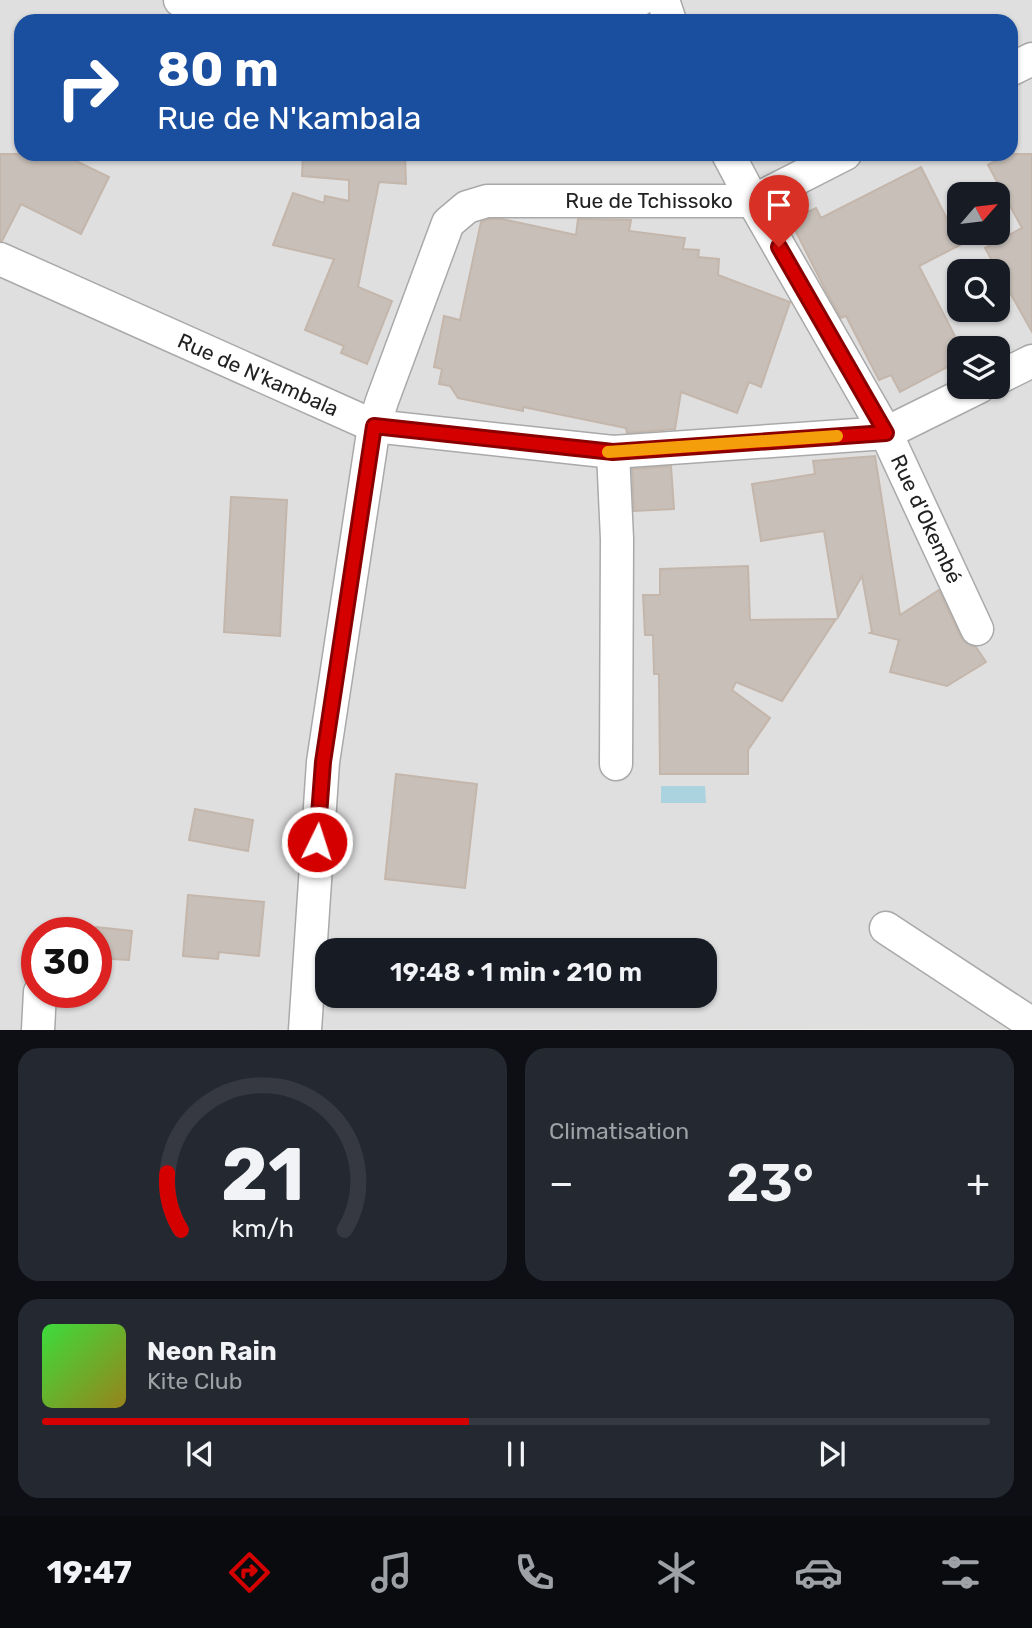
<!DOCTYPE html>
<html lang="fr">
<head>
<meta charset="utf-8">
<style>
	:root { --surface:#171b24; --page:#242831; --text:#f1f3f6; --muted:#9ea1a6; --line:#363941; --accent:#d40000 }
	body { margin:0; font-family:Rubik,sans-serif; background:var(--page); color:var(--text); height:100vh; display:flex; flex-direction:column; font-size:26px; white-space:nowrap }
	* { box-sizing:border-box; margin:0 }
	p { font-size:23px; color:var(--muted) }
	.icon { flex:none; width:38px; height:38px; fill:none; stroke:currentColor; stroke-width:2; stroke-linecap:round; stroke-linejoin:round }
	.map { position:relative; height:1030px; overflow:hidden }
	.side { display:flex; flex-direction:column; gap:18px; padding:18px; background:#0d0f14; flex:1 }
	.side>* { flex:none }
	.guide { position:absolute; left:14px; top:14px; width:1004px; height:147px; border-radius:21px; box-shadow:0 2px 5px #0004; background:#1a4fa0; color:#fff; overflow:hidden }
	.needle { width:46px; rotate:62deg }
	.tools { position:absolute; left:947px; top:182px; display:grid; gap:14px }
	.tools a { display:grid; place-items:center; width:63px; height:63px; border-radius:14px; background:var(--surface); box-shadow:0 2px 5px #0004; font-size:35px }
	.speed { position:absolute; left:21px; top:917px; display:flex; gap:14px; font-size:35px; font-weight:700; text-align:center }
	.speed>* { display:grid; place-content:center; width:91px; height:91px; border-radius:50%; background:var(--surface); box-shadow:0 2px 5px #0004; line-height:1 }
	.speed .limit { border:10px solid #d22; background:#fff; color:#111 }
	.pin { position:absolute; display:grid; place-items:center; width:60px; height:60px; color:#fff; margin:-72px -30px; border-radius:50% 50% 50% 0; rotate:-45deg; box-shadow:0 0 7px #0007 }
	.pin .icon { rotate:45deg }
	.me { position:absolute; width:77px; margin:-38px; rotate:4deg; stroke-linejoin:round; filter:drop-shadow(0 0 5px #0008) }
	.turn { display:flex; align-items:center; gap:24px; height:147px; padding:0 28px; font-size:32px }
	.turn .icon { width:91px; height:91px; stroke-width:2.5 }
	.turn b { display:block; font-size:49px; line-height:60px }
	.big { font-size:52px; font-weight:600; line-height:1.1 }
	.side .tile { flex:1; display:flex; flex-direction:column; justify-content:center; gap:10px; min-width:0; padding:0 24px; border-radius:21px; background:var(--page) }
	.side .dial { align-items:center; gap:0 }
	.dial svg { height:182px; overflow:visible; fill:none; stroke:var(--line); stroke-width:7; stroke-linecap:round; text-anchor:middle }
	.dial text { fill:var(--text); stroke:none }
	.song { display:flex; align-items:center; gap:21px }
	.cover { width:84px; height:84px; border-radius:10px; background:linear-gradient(135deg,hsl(120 70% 55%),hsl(50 70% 35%)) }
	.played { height:7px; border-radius:4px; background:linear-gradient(90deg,var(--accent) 45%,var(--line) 45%) }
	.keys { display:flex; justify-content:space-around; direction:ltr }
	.heat { display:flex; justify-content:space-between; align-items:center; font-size:38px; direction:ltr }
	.side .tiles { flex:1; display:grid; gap:18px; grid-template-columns:1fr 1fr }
	.tile:last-child { grid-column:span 2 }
	.trip { position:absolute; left:315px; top:938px; width:402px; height:70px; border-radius:21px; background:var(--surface); box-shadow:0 2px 5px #0004; font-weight:600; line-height:70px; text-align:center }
	.dock { display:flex; height:112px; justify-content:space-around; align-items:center; background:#090b0e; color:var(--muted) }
	.dock .icon { width:49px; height:49px }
	.dock .selected { color:var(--accent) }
	.dock b { font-size:32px; color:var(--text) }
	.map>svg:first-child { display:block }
</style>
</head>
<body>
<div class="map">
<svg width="1032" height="1030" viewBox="0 0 1032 1030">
	<rect width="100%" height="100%" fill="#f2efe9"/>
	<!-- residential -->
	<path fill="#e0dfdf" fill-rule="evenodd" d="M 0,0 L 1032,0 L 1032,1029 L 0,1030 ZM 21,21 L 1012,21 L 1012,154 L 21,154 ZM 959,194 L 998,194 L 998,233 L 959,233 ZM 959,271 L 998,271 L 998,310 L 959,310 ZM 959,348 L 998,348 L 998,387 L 959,387 ZM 37,933 L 96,933 L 96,992 L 37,992 ZM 327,950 L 705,950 L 705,996 L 327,996 Z"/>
	<!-- water -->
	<path fill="#aad3df" d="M 661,786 L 705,786 L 706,803 L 661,803 Z"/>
	<!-- building -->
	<g fill="#c7bfb8" stroke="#c4b6ab" stroke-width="2">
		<path d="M 0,154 L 62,154 L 109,177 L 81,234 L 21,204 L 2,241 L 0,241 Z"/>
		<path d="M 303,154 L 405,154 L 406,184 L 379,182 L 358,287 L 392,301 L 367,364 L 341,353 L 344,346 L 305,330 L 334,259 L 273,245 L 293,193 L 324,203 L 325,196 L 349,201 L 349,180 L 302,176 Z"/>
		<path d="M 1007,154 L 1032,154 L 1032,332 L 985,248 L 1022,228 L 988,165 Z"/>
		<path d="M 921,167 L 960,245 L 919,266 L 959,344 L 959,361 L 900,392 L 891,375 L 879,380 L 846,316 L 841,318 L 827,293 L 790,220 L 816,208 L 821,218 Z"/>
		<path d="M 490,219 L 502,219 L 576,235 L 578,219 L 631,220 L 629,231 L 685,238 L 683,249 L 699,250 L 698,257 L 719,259 L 718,275 L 790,302 L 761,387 L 749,382 L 737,413 L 681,392 L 675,429 L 627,433 L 626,428 L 523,407 L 523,411 L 458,398 L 450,386 L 439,384 L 442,369 L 434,367 L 444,316 L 460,320 L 481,222 Z"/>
		<path d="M 875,456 L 900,615 L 939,590 L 961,637 L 967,644 L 976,647 L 986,662 L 947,686 L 890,672 L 899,640 L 870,633 L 872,632 L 862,576 L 838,617 L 824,531 L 761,541 L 752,484 L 815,474 L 813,461 Z"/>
		<path d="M 671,466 L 674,509 L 634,511 L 632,469 Z"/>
		<path d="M 231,497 L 287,500 L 280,636 L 224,632 Z"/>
		<path d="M 748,566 L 750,620 L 836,619 L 782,701 L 736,682 L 732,690 L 770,718 L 748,750 L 748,774 L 660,774 L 659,674 L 654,674 L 653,635 L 645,635 L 643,595 L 660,595 L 660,569 Z"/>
		<path d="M 396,774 L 477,784 L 465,888 L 385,879 Z"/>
		<path d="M 195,809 L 253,820 L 248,851 L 189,840 Z"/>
		<path d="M 188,895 L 264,902 L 259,956 L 219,952 L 218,959 L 183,956 Z"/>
		<path d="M 96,927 L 132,931 L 129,960 L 96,958 Z"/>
	</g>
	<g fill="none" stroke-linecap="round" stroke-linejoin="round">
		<!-- street casing -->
		<g stroke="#a9a9a9" stroke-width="35">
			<g id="street">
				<path d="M 180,0 L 189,3 L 215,5 L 617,6 L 639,0"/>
				<path d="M 663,0 L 670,21"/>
				<path d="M 1012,69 L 1032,59"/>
				<path d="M 728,154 L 753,201 L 886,433 L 977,629"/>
				<path d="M 0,259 L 374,426 L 613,452 L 886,433 L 979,387"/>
				<path d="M 998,378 L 1032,361"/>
				<path d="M 613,452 L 617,539 L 616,764"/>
				<path d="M 886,928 L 1032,1024"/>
				<path d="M 38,1030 L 40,992"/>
				<path d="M 305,1030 L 323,762 L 374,426 L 382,401 L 448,223 L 467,207 L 487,201 L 753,201 L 845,154"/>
			</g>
		</g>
		<!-- street -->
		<use href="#street" stroke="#fff" stroke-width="32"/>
	</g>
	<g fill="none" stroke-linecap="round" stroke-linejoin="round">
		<!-- route casing -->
		<g stroke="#8a0000" stroke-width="18">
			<path id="route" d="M 317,842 L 323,762 L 374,426 L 613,452 L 886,433 L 779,247"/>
		</g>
		<!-- route -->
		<use href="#route" stroke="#d40000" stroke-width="12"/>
		<!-- slow -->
		<path stroke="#f59e0b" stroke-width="12" d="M 608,452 L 837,436"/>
	</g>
	<g text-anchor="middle" stroke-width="5" stroke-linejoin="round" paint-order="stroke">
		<!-- street labels -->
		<g font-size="21" fill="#222" stroke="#fff">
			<text x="649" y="208">Rue de Tchissoko</text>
			<text transform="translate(258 375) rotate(24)" y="7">Rue de N'kambala</text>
			<text transform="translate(926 519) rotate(65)" y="7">Rue d'Okembé</text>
		</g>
	</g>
</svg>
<div class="tools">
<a><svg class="needle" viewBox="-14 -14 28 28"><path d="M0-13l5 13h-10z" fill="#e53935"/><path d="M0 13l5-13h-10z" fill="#9ea1a6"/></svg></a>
<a><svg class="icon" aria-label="search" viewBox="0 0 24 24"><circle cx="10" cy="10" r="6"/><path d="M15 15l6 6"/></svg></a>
<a><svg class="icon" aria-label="layers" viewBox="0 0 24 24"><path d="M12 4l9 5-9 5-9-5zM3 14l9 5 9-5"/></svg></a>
</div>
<div class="speed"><div class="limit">30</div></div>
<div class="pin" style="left:779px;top:247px;background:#d93025"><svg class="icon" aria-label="arrive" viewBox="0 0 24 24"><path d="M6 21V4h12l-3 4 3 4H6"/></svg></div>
<svg class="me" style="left:317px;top:842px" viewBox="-20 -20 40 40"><circle r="17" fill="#d40000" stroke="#fff" stroke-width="3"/><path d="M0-11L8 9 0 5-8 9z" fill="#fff"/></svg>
<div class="trip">19:48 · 1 min · 210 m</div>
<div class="guide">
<div class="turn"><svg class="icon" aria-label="right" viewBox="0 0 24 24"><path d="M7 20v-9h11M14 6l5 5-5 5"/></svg><div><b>80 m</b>Rue de N'kambala</div></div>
</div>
</div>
<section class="side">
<div class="tiles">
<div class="tile dial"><svg viewBox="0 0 100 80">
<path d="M14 69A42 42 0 1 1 86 69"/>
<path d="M14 69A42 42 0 0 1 8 44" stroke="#d40000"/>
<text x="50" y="56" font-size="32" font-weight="700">21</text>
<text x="50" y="72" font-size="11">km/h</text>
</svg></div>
<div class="tile"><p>Climatisation</p>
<div class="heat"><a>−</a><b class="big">23°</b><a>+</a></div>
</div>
<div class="tile">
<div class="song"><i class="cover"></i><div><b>Neon Rain</b><p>Kite Club</p></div></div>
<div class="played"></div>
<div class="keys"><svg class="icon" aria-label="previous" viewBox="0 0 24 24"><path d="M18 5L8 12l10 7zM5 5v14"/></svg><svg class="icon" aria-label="pause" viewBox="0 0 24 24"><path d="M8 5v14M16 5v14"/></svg><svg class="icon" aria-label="next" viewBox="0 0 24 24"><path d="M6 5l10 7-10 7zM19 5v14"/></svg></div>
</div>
</div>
</section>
<nav class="dock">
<b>19:47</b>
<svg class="icon selected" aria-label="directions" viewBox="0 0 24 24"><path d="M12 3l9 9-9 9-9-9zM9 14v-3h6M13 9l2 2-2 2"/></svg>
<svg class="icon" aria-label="music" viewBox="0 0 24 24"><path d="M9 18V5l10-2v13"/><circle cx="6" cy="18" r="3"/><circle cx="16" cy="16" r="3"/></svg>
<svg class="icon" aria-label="phone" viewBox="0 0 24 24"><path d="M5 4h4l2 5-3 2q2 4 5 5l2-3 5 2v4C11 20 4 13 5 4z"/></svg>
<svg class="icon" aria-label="climate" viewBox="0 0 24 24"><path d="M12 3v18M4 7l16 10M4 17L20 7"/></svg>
<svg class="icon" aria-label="car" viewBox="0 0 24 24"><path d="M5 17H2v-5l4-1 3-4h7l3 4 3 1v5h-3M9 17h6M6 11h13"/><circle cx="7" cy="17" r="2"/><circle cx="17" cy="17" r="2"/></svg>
<svg class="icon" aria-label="filters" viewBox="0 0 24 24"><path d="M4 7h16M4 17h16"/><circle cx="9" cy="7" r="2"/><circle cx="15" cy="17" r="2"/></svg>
</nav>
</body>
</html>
